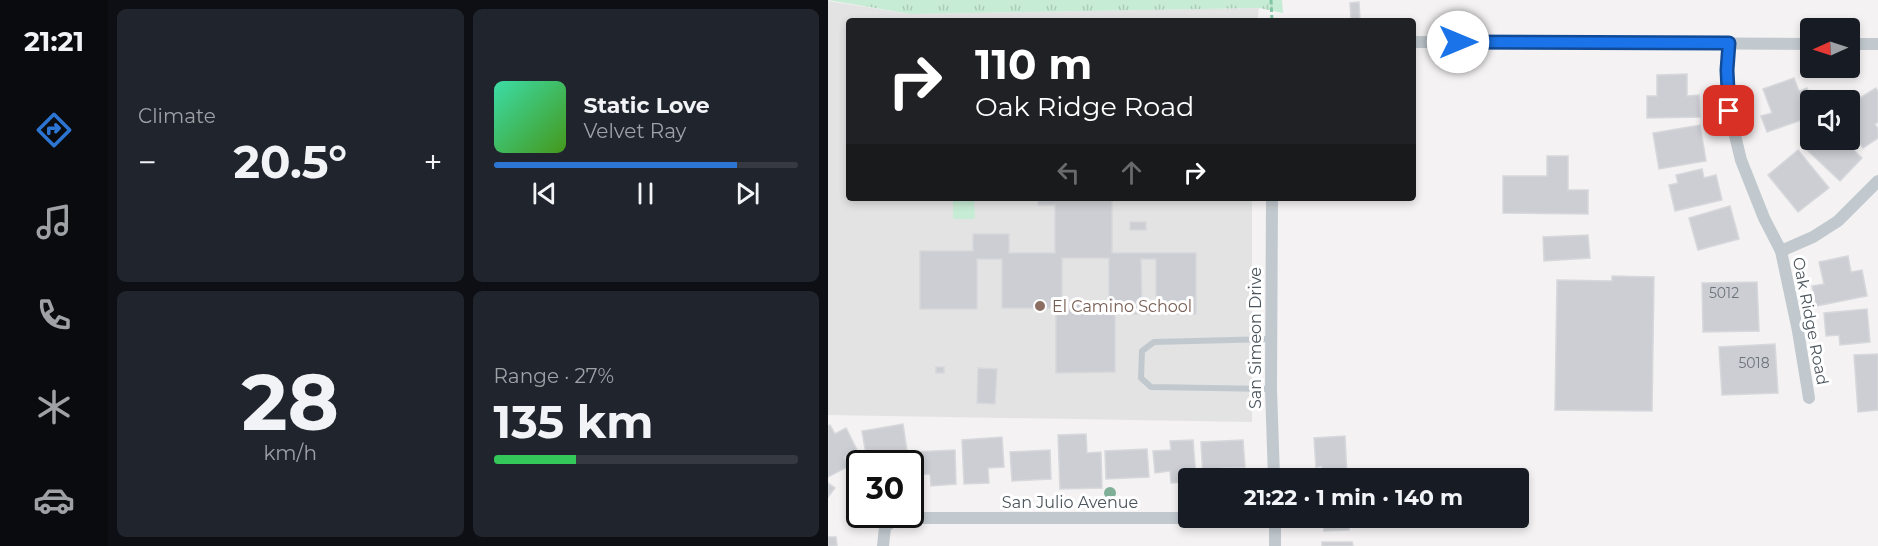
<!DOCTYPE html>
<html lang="en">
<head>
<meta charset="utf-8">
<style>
	:root { --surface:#171b24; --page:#20242c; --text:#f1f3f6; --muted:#9ea1a6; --line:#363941; --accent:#2d75d2 }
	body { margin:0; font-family:Montserrat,sans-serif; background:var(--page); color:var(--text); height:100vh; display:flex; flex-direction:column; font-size:22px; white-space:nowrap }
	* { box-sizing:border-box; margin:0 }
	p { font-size:20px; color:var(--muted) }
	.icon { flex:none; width:33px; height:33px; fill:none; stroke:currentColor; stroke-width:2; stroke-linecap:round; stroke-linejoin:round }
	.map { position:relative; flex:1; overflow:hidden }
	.panel { display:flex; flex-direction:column; gap:9px; padding:9px; background:#0d0f14; width:720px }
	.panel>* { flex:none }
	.banner { position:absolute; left:18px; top:18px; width:570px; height:183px; border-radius:6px; box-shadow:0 3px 9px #0003; background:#202124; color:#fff; overflow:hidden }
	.needle { width:39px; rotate:267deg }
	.controls { position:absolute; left:972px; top:18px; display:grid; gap:12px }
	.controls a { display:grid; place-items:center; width:60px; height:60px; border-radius:6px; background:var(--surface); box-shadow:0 3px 9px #0003; font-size:30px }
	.speed { position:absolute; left:18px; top:450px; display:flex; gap:12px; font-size:30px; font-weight:700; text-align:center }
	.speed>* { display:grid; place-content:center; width:78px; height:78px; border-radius:50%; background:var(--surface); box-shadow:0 3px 9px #0003; line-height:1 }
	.speed .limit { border:3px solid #111; border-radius:9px; background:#fff; color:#111 }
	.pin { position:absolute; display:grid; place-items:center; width:51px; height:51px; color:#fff; margin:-26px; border-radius:12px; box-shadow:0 3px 9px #0006 }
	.me { position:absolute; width:66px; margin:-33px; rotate:90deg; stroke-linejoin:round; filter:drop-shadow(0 0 4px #0008) }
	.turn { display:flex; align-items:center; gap:21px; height:126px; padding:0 30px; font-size:27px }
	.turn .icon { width:78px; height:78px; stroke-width:2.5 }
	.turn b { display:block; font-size:42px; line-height:51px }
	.lanes { display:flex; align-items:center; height:57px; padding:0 30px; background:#0003; justify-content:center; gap:30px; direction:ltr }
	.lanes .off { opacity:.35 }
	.big { font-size:45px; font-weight:700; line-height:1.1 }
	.panel .card { flex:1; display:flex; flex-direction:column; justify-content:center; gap:9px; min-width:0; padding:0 21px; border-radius:9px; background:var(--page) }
	.panel .dial { align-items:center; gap:0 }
	.dial b { font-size:78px; line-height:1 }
	.song { display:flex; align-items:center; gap:18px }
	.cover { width:72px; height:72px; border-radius:9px; background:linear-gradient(135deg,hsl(160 70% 55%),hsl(100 70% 35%)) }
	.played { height:6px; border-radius:3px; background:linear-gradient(90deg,var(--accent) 80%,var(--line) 80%) }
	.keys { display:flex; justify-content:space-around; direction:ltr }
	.heat { display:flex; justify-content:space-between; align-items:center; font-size:33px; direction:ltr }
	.charge { height:9px; border-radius:4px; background:linear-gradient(90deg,#34c759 27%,var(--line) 0) }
	.panel .tiles { flex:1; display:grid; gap:9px; grid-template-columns:repeat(2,1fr) }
	.trip { position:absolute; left:350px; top:468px; width:351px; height:60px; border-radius:6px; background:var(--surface); box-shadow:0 3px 9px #0003; font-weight:700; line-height:60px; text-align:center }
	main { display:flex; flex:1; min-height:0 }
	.tabs { display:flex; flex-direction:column; width:108px; justify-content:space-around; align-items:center; background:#090b0e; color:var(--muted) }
	.tabs .icon { width:42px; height:42px }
	.tabs .active { color:var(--accent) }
	.tabs b { font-size:27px; color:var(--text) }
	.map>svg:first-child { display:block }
</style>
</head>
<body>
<main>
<nav class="tabs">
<b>21:21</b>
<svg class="icon active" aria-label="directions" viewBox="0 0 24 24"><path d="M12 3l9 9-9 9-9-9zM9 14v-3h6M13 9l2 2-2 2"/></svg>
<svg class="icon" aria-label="music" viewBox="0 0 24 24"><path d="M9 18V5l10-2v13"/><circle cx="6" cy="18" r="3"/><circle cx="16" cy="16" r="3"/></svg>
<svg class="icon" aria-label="phone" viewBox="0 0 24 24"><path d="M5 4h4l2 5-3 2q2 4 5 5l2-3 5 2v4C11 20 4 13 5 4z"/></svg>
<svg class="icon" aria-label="climate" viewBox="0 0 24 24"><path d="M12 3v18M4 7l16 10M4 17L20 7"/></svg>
<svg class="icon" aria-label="car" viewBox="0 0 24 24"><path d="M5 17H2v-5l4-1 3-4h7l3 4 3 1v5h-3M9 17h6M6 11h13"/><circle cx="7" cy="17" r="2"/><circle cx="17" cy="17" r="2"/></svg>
</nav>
<section class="panel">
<div class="tiles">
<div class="card"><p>Climate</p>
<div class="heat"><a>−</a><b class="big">20.5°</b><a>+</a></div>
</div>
<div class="card">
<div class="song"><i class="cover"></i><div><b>Static Love</b><p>Velvet Ray</p></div></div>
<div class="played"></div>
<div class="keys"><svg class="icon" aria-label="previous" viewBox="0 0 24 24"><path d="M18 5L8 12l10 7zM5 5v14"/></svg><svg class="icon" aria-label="pause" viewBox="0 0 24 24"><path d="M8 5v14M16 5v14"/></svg><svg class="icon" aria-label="next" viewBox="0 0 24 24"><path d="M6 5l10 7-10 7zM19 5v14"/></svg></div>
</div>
<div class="card dial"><b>28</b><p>km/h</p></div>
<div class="card"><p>Range · 27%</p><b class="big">135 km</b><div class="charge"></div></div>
</div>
</section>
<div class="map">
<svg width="1050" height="546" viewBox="0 0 1050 546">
	<defs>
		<pattern id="grass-tufts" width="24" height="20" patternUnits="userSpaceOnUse" patternTransform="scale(1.5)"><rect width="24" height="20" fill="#c6ecd5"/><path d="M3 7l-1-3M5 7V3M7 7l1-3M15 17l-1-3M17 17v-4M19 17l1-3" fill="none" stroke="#acccb9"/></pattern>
	</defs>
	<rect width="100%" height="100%" fill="#f4f2f2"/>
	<!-- education -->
	<path fill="#e4e3e3" d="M 0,1 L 82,14 L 431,8 L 429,21 L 21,21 L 21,198 L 424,198 L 424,422 L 0,415 Z"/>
	<!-- grass -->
	<path fill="url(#grass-tufts)" d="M 0,0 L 454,0 L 455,13 L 431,8 L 82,14 Z"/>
	<!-- pitch -->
	<path fill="#c6ecd5" d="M 125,198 L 146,198 L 147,219 L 125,219 Z"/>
	<!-- building -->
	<g fill="#ccced3" stroke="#d6d8dc" stroke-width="1.5" fill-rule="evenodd">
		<path d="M 531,2 L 532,20 L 523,20 L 522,3 Z"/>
		<path d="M 859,74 L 859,96 L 871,95 L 872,117 L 819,118 L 819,96 L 829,96 L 829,75 Z"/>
		<path d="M 966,78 L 971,91 L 979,88 L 984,100 L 982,117 L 939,132 L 933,116 L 944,113 L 935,89 Z"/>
		<path d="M 1048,88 L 1050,92 L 1050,122 L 1047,124 L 1050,129 L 1050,138 L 1035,148 L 1022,128 L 1022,100 L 1012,100 L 1025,92 L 1030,99 Z"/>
		<path d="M 872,125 L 878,161 L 831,169 L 825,133 Z"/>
		<path d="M 986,140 L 1015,140 L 1034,158 L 1012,181 L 977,148 Z"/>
		<path d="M 970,150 L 1001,188 L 970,212 L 940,175 Z"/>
		<path d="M 719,156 L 740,156 L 740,190 L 760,190 L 760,214 L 675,213 L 675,176 L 719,176 Z"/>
		<path d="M 874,169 L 876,178 L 888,175 L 894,200 L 847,211 L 841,185 L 850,183 L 848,175 Z"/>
		<path d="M 210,198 L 284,198 L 284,253 L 368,253 L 368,314 L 287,314 L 287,372 L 228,373 L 228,308 L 174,308 L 174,259 L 149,259 L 149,309 L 92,309 L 92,251 L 145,251 L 145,234 L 181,234 L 181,253 L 227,253 L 227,205 L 210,205 ZM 234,258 L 281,258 L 281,304 L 234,304 ZM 313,259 L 328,259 L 328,305 L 314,305 Z"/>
		<path d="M 902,206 L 911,239 L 870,250 L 861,218 Z"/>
		<rect x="302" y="222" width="16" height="8"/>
		<path d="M 760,235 L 762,258 L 716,261 L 715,237 Z"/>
		<path d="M 1020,256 L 1023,272 L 1034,270 L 1039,296 L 988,306 L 984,286 L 996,284 L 991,262 Z"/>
		<path d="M 784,276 L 826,277 L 824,411 L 727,410 L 729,280 L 784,281 Z"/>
		<path d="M 929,282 L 931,331 L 875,332 L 874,283 Z"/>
		<path d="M 1039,309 L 1042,342 L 1012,345 L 1011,335 L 998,336 L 996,313 Z"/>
		<path d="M 947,344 L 950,393 L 894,395 L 891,347 Z"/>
		<path d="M 1050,354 L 1050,410 L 1030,412 L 1026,355 Z"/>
		<rect x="108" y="367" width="8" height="6"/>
		<path d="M 150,368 L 169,369 L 167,404 L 149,403 Z"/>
		<path d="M 75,424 L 81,464 L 56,464 L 55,457 L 39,460 L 34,431 Z"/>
		<path d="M 2,425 L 7,434 L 18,428 L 29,450 L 16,457 L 21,466 L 0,477 L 0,426 Z"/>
		<path d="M 258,434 L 259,453 L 273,452 L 274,488 L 232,489 L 230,435 Z"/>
		<path d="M 517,436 L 519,477 L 494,478 L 494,466 L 488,467 L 486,438 Z"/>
		<path d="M 174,437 L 176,467 L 160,468 L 161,483 L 136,484 L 134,440 Z"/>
		<path d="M 365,440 L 368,478 L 360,478 L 360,482 L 343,483 L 342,471 L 327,473 L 325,451 L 343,450 L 342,441 Z"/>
		<path d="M 415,440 L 417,467 L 393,468 L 394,478 L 375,478 L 373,442 Z"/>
		<path d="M 319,449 L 321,477 L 278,479 L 277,451 Z"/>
		<path d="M 127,450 L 128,484 L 103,486 L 102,474 L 86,475 L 85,452 Z"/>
		<path d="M 222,450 L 223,479 L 184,481 L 182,452 Z"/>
		<path d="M 0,483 L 7,488 L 0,497 Z"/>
		<path d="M 495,518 L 521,518 L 521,530 L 496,531 Z"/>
		<path d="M 0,537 L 8,537 L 9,546 L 0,546 Z"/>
		<path d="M 494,542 L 524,542 L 525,546 L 494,546 Z"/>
	</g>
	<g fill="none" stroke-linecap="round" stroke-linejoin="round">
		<!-- path -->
		<path stroke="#81c6a4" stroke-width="3" stroke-dasharray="4.5 3" stroke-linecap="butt" d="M 443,0 L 444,21"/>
		<!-- service -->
		<path stroke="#c1c9ce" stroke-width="6" d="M 443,389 L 323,387 L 313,378 L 314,351 L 326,342 L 443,339"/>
		<!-- minor -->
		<g stroke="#c1c9ce" stroke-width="12">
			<path d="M 585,42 L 982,44"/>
			<path d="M 901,43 L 899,70 L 901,111 L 913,160 L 936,218 L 953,251 L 970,331 L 981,398"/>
			<path d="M 1022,44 L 1050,44"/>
			<path d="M 444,198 L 443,389 L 446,478"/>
			<path d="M 953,251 L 985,237 L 1010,221 L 1050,181"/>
			<path d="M 447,518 L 447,546"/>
			<path d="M 55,546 L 57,527 L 66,520 L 88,518 L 447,518"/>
		</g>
	</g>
	<!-- trees -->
	<circle fill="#80af98" cx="282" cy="493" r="6"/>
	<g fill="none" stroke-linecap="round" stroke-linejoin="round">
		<!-- route casing -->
		<g stroke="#114b97" stroke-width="15">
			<path id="route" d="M 630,42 L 901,43 L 899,70 L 901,111"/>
		</g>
		<!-- route -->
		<use href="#route" stroke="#1a73e8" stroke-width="10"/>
	</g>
	<!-- markers -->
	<circle fill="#8d6e63" stroke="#fff" stroke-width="2" cx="212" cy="306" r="6"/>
	<g text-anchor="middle" stroke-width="6" stroke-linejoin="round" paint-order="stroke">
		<!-- number labels -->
		<g font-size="14" fill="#6b737a">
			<text x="896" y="298">5012</text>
			<text x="926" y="368">5018</text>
		</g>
		<!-- education labels -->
		<g font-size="16" fill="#785e54" stroke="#fff" text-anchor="start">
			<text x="224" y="312">El Camino School</text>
		</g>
		<!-- street labels -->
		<g font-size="16" fill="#4b555d" stroke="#fff">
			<text transform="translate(983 321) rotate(79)" y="6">Oak Ridge Road</text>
			<text transform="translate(427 338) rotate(-90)" y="6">San Simeon Drive</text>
			<text x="242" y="508">San Julio Avenue</text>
		</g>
	</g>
</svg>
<div class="controls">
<a><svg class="needle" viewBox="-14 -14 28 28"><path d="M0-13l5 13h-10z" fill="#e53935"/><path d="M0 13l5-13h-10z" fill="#9ea1a6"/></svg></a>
<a><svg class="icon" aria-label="sound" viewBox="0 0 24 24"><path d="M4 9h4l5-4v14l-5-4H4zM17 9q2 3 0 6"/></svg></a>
</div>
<div class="speed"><div class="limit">30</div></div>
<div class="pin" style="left:901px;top:111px;background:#d93025"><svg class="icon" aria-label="arrive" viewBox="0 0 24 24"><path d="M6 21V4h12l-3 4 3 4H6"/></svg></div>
<svg class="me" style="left:630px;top:42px" viewBox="-20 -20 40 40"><circle r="19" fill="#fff"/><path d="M0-13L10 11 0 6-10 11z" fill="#1a73e8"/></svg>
<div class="trip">21:22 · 1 min · 140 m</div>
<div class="banner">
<div class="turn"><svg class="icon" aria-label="right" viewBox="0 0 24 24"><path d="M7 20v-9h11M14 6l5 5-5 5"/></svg><div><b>110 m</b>Oak Ridge Road</div></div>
<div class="lanes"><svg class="icon off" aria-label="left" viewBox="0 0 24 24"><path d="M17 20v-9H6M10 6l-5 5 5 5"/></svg><svg class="icon off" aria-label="ahead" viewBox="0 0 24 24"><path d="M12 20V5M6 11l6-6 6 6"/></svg><svg class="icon" aria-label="right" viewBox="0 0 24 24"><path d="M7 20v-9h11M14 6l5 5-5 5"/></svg></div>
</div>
</div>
</main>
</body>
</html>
